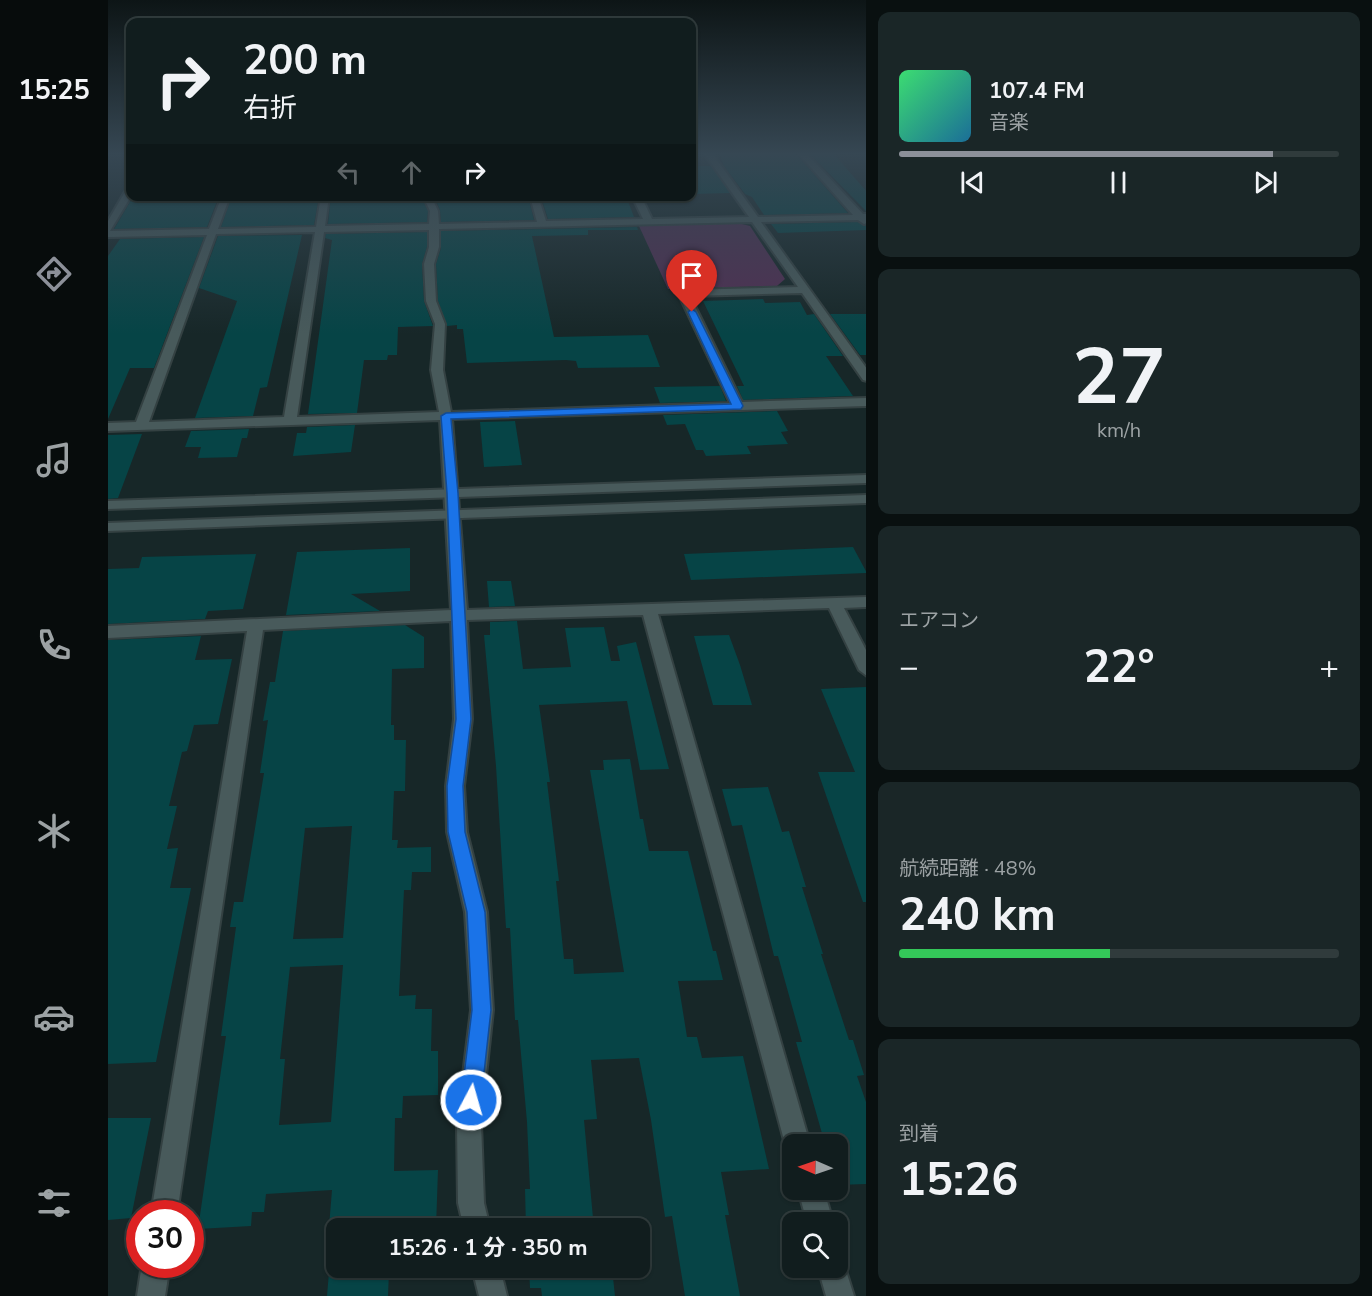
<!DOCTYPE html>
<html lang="ja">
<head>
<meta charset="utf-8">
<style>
	:root { --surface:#111d1e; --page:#1a2627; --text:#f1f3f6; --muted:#9ca2a4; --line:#303b3c; --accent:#8c9099 }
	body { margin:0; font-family:"Nunito Sans","Noto Sans JP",sans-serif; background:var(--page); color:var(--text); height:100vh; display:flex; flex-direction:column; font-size:22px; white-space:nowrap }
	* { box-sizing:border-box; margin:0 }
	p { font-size:20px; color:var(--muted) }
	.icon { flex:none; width:33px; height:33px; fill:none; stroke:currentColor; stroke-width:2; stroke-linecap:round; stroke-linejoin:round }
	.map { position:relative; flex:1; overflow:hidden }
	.side { display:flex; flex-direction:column; gap:12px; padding:12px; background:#091010; width:506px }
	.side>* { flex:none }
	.guide { position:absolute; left:18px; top:18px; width:570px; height:183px; border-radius:12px; box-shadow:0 2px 4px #0004,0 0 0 2px var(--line); background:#111d1e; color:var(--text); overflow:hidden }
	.needle { width:39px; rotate:272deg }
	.buttons { position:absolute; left:674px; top:1134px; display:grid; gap:12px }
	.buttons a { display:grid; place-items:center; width:66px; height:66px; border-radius:12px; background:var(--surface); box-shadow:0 2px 4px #0004,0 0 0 2px var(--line); font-size:30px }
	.speed { position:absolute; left:18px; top:1200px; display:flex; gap:12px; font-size:30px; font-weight:700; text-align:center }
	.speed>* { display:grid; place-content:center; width:78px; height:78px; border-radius:50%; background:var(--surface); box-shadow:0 2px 4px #0004,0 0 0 2px var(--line); line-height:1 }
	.speed .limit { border:9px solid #d22; background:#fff; color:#111 }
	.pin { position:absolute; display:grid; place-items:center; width:51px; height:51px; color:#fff; margin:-62px -26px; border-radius:50% 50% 50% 0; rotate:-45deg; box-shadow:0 0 6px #0007 }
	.pin .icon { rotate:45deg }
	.me { position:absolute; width:66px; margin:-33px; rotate:6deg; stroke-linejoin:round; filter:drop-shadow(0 0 4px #0008) }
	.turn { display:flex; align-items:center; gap:21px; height:126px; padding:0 18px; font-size:27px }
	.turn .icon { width:78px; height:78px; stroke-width:2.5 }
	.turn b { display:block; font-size:42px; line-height:51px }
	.lanes { display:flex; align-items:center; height:57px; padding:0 18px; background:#0003; justify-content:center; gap:30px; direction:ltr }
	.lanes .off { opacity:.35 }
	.big { font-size:45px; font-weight:700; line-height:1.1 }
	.side .widget { flex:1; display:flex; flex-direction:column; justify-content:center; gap:9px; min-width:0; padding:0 21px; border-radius:12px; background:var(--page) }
	.side .dial { align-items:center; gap:0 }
	.dial b { font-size:78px; line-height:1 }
	.song { display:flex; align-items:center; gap:18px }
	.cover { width:72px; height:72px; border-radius:9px; background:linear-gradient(135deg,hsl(140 70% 55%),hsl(200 70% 35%)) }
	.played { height:6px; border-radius:3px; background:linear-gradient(90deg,var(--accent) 85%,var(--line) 85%) }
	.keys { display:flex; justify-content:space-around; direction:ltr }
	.heat { display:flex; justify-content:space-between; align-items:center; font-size:33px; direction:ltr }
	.charge { height:9px; border-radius:4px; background:linear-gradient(90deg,#34c759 48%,var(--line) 0) }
	.trip { position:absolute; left:218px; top:1218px; width:324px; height:60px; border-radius:12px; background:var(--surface); box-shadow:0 2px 4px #0004,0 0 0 2px var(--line); font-weight:700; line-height:60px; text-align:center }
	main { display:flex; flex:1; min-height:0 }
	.menu { display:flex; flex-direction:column; width:108px; justify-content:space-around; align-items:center; background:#070c0c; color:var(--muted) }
	.menu .icon { width:42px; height:42px }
	.menu .selected { color:var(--accent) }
	.menu b { font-size:27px; color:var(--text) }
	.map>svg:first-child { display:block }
</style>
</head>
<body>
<main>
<nav class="menu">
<b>15:25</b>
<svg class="icon selected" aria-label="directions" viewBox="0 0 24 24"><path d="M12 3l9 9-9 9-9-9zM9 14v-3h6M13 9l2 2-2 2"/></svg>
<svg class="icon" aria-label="music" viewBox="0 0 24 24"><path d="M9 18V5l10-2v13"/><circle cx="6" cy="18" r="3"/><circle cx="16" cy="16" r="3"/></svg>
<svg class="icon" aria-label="phone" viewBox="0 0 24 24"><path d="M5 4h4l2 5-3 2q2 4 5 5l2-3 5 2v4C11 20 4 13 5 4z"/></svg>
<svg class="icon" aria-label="climate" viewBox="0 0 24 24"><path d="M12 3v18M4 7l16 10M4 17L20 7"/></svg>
<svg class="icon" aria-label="car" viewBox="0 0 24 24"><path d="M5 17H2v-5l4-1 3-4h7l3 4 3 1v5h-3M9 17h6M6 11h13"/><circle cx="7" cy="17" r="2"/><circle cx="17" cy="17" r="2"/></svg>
<svg class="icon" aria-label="filters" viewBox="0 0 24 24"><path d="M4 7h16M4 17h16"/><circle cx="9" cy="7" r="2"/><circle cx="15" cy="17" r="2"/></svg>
</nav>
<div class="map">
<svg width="759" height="1296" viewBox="0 0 759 1296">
	<rect width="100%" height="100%" fill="#172728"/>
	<!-- green -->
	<path fill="#512f53" d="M 626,222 L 642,226 L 677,279 L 669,286 L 560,289 L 531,226 Z"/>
	<!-- building -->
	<g fill="#064446" fill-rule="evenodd">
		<path d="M 611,153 L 688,154 L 740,213 L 656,215 L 644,197 L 637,194 L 616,166 Z"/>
		<path d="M 725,153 L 759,192 L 759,212 L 702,154 Z"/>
		<path d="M 584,166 L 603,166 L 622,193 L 584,194 Z"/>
		<path d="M 54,196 L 111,196 L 99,227 L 6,229 L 25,197 Z"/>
		<path d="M 124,196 L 211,196 L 206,225 L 113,227 Z"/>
		<path d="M 223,196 L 313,196 L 320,211 L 319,222 L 220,224 Z"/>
		<path d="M 326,196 L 398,196 L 399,201 L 421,200 L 426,220 L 333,222 L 332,210 Z"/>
		<path d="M 466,196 L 518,196 L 526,217 L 440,219 L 434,200 Z"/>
		<path d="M 749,222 L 759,226 L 759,230 L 670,233 L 663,224 Z"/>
		<path d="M 529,227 L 530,230 L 480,230 L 480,235 L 424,236 L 446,337 L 540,335 L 552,367 L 470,368 L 468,361 L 458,360 L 359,363 L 355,329 L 349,329 L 349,325 L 339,326 L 330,301 L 328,264 L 333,248 L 333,231 Z"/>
		<path d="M 319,232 L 319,247 L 314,264 L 316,301 L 325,326 L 290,327 L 289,355 L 280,355 L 279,360 L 256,360 L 249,413 L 200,414 L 224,240 L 217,238 L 218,234 Z"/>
		<path d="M 194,235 L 159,387 L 152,388 L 145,416 L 87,418 L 129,301 L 91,288 L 110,236 Z"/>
		<path d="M 96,237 L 46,368 L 22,368 L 0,419 L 0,256 L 12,239 Z"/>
		<path d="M 655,299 L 657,303 L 692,302 L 699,315 L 706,314 L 735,356 L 718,356 L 745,396 L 635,400 L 629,386 L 636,386 L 595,301 Z"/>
		<path d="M 722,314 L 759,314 L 759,355 L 752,355 Z"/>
		<path d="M 612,386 L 618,401 L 552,403 L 546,387 Z"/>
		<path d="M 669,411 L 680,431 L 673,432 L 680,444 L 639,446 L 643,454 L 598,456 L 595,450 L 588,450 L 577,424 L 559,425 L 555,415 Z"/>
		<path d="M 407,421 L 414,465 L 376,467 L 372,422 Z"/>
		<path d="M 247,425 L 243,452 L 185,456 L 189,433 L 198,433 L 199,427 Z"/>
		<path d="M 141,429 L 139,438 L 134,438 L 129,457 L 90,458 L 93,447 L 77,447 L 83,431 Z"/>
		<path d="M 34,434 L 10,498 L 0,499 L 0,435 Z"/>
		<path d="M 745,547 L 759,573 L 583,580 L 576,554 Z"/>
		<path d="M 302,548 L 302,591 L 243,594 L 272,611 L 178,615 L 189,552 Z"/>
		<path d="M 148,554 L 135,609 L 100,611 L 97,619 L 0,624 L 0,569 L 31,568 L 34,557 Z"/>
		<path d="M 379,581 L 403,581 L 407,606 L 381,607 Z"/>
		<path d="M 409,621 L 415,669 L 463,667 L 457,628 L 496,627 L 503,661 L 512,661 L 509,646 L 528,642 L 561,769 L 532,770 L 519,701 L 431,705 L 442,782 L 439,782 L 451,881 L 448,881 L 456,959 L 465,959 L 466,974 L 516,972 L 482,770 L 496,770 L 495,760 L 522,759 L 532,819 L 535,819 L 541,851 L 580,851 L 605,951 L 608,951 L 615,980 L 570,981 L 579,1037 L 589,1037 L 594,1058 L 635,1056 L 661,1169 L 613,1172 L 621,1215 L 617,1215 L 632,1296 L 577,1296 L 564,1216 L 557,1217 L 543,1120 L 531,1058 L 483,1060 L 489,1119 L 476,1120 L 485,1218 L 456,1219 L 457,1228 L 418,1228 L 417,1189 L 422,1189 L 419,1122 L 410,1020 L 407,1020 L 402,928 L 398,928 L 388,766 L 376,635 L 382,635 L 382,622 Z"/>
		<path d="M 297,625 L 316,637 L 316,668 L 284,669 L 283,725 L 286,725 L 286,740 L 298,740 L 297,791 L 286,791 L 284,840 L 290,840 L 289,848 L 323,847 L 323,872 L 304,872 L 303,890 L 296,890 L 291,996 L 308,995 L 307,1009 L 324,1009 L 323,1051 L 330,1051 L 330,1095 L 295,1096 L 294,1118 L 287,1118 L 286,1171 L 330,1170 L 328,1228 L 290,1228 L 290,1225 L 221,1227 L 224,1190 L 158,1194 L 156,1212 L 144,1212 L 143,1226 L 90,1229 L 118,1036 L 113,1036 L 128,927 L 122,927 L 126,902 L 135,902 L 156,773 L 152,773 L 160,720 L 155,721 L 162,682 L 167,682 L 175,631 ZM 244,826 L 235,938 L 185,939 L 197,828 ZM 235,965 L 223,1122 L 171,1125 L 177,1059 L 172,1059 L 182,967 Z"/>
		<path d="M 621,635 L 632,665 L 644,705 L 605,705 L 586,636 Z"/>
		<path d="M 93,636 L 87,660 L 124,659 L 110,724 L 86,725 L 79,751 L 74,752 L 61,806 L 69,806 L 59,849 L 70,848 L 62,888 L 83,888 L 48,1062 L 0,1064 L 0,640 Z"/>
		<path d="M 759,687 L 759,902 L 755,902 L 710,772 L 747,772 L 713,689 Z"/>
		<path d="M 660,787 L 674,832 L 681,831 L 698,887 L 694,887 L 715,954 L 713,954 L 741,1040 L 745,1040 L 756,1075 L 749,1076 L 759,1105 L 759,1184 L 729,1185 L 729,1144 L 717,1144 L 688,1042 L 694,1042 L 670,956 L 666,956 L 634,825 L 624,826 L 614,789 Z"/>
		<path d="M 0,1118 L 43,1118 L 23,1218 L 0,1220 Z"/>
		<path d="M 421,1268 L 504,1268 L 507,1296 L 434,1296 L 433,1288 L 422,1288 Z"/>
		<path d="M 281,1271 L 280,1296 L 219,1296 L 221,1272 Z"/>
	</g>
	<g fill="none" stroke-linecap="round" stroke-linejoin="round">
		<!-- minor casing -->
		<g stroke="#344142" stroke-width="4">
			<g id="minor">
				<path d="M 596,153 L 604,153 L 650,217 L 745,215 L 690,153 L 698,153 L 755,214 L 759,214 L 759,223 L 756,224 L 750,220 L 653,222 L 759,369 L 759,381 L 755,380 L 694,293 L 582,296 L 634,402 L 759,398 L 759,406 L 344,419 L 359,610 L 759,597 L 759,607 L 736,608 L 759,652 L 759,676 L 751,670 L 721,608 L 550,614 L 702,1144 L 684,1144 L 684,1154 L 677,1144 L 535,615 L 359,620 L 364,719 L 356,786 L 359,832 L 379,912 L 385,1010 L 373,1123 L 376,1203 L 382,1228 L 356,1228 L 350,1203 L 349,1123 L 363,1010 L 357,912 L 339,832 L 338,786 L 346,719 L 343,621 L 155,630 L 69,1214 L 43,1214 L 139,631 L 0,638 L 0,626 L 343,610 L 332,420 L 0,431 L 0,423 L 28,422 L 99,235 L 0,237 L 0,221 L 18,190 L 22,187 L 23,196 L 2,231 L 101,229 L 114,196 L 122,196 L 110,229 L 208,227 L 213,196 L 221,196 L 217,226 L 321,224 L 322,211 L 315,196 L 323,196 L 330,211 L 331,224 L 429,222 L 422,196 L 430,196 L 438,221 L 535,219 L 524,196 L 533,196 L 544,219 L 641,217 ZM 644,222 L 690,287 L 575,290 L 570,293 L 622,403 L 343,412 L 335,370 L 337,324 L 328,301 L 326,264 L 331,247 L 331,229 ZM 321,230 L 321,247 L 316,264 L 318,301 L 327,324 L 323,370 L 331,412 L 189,417 L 216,232 ZM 207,232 L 176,417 L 41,422 L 108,234 Z"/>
				<path d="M 690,1190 L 716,1190 L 725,1222 L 699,1222 Z"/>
				<path d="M 729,1256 L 734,1258 L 746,1296 L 718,1296 L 710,1268 L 729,1268 Z"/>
				<path d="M 34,1264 L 62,1264 L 57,1296 L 29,1296 Z"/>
				<path d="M 364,1268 L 392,1268 L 399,1296 L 371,1296 Z"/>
			</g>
		</g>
		<!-- tertiary casing -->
		<g stroke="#344142" stroke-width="4">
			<g id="tertiary">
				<path d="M 759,475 L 759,483 L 0,509 L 0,501 Z"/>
				<path d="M 759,495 L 759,503 L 0,531 L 0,523 Z"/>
			</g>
		</g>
		<!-- minor -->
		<use href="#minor" fill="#485a5b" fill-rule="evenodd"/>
		<!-- tertiary -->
		<use href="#tertiary" fill="#485a5b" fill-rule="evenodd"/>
	</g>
	<!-- sky -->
	<linearGradient id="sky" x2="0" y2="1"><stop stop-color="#0d1516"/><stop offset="0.46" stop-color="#364753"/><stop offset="1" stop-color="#364753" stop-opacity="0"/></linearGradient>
	<rect width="759" height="334" fill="url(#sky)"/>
	<!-- route -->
	<path fill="#1a73e8" stroke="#114b97" stroke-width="1.5" d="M 584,309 L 588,312 L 635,406 L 633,409 L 343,419 L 350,493 L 363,719 L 355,786 L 357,832 L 377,912 L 383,1010 L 373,1100 L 370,1107 L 363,1110 L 356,1107 L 353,1100 L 364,1010 L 359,912 L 340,832 L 339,786 L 348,719 L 339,493 L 333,416 L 338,413 L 623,404 L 580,312 Z"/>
</svg>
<div class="buttons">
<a><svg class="needle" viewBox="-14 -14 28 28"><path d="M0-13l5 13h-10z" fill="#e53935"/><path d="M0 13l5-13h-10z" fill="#9ca2a4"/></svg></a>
<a><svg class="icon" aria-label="search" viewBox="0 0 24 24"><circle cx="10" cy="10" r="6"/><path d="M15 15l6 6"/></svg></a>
</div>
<div class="speed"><div class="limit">30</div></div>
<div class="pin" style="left:584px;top:312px;background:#d93025"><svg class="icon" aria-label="arrive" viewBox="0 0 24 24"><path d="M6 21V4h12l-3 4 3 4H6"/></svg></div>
<svg class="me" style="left:363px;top:1100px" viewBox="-20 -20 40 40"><circle r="17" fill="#1a73e8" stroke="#fff" stroke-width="3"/><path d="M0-11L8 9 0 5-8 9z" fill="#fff"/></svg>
<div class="trip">15:26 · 1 分 · 350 m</div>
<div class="guide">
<div class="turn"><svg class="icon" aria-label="right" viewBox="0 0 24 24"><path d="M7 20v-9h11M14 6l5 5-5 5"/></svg><div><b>200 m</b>右折</div></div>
<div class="lanes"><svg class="icon off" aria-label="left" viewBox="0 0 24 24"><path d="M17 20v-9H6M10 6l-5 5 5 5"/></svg><svg class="icon off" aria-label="ahead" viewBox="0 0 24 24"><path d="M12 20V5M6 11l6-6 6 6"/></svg><svg class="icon" aria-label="right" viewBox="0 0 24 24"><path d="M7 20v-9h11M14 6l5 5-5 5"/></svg></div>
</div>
</div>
<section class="side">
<div class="widget">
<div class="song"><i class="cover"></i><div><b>107.4 FM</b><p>音楽</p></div></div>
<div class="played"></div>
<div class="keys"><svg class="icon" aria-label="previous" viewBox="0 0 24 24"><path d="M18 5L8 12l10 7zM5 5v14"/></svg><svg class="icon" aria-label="pause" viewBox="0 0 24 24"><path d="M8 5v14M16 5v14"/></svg><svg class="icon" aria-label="next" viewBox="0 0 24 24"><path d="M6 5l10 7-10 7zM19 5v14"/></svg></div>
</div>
<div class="widget dial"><b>27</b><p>km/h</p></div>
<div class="widget"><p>エアコン</p>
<div class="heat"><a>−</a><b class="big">22°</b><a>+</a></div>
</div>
<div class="widget"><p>航続距離 · 48%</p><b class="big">240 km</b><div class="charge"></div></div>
<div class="widget"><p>到着</p><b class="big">15:26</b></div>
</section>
</main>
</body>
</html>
